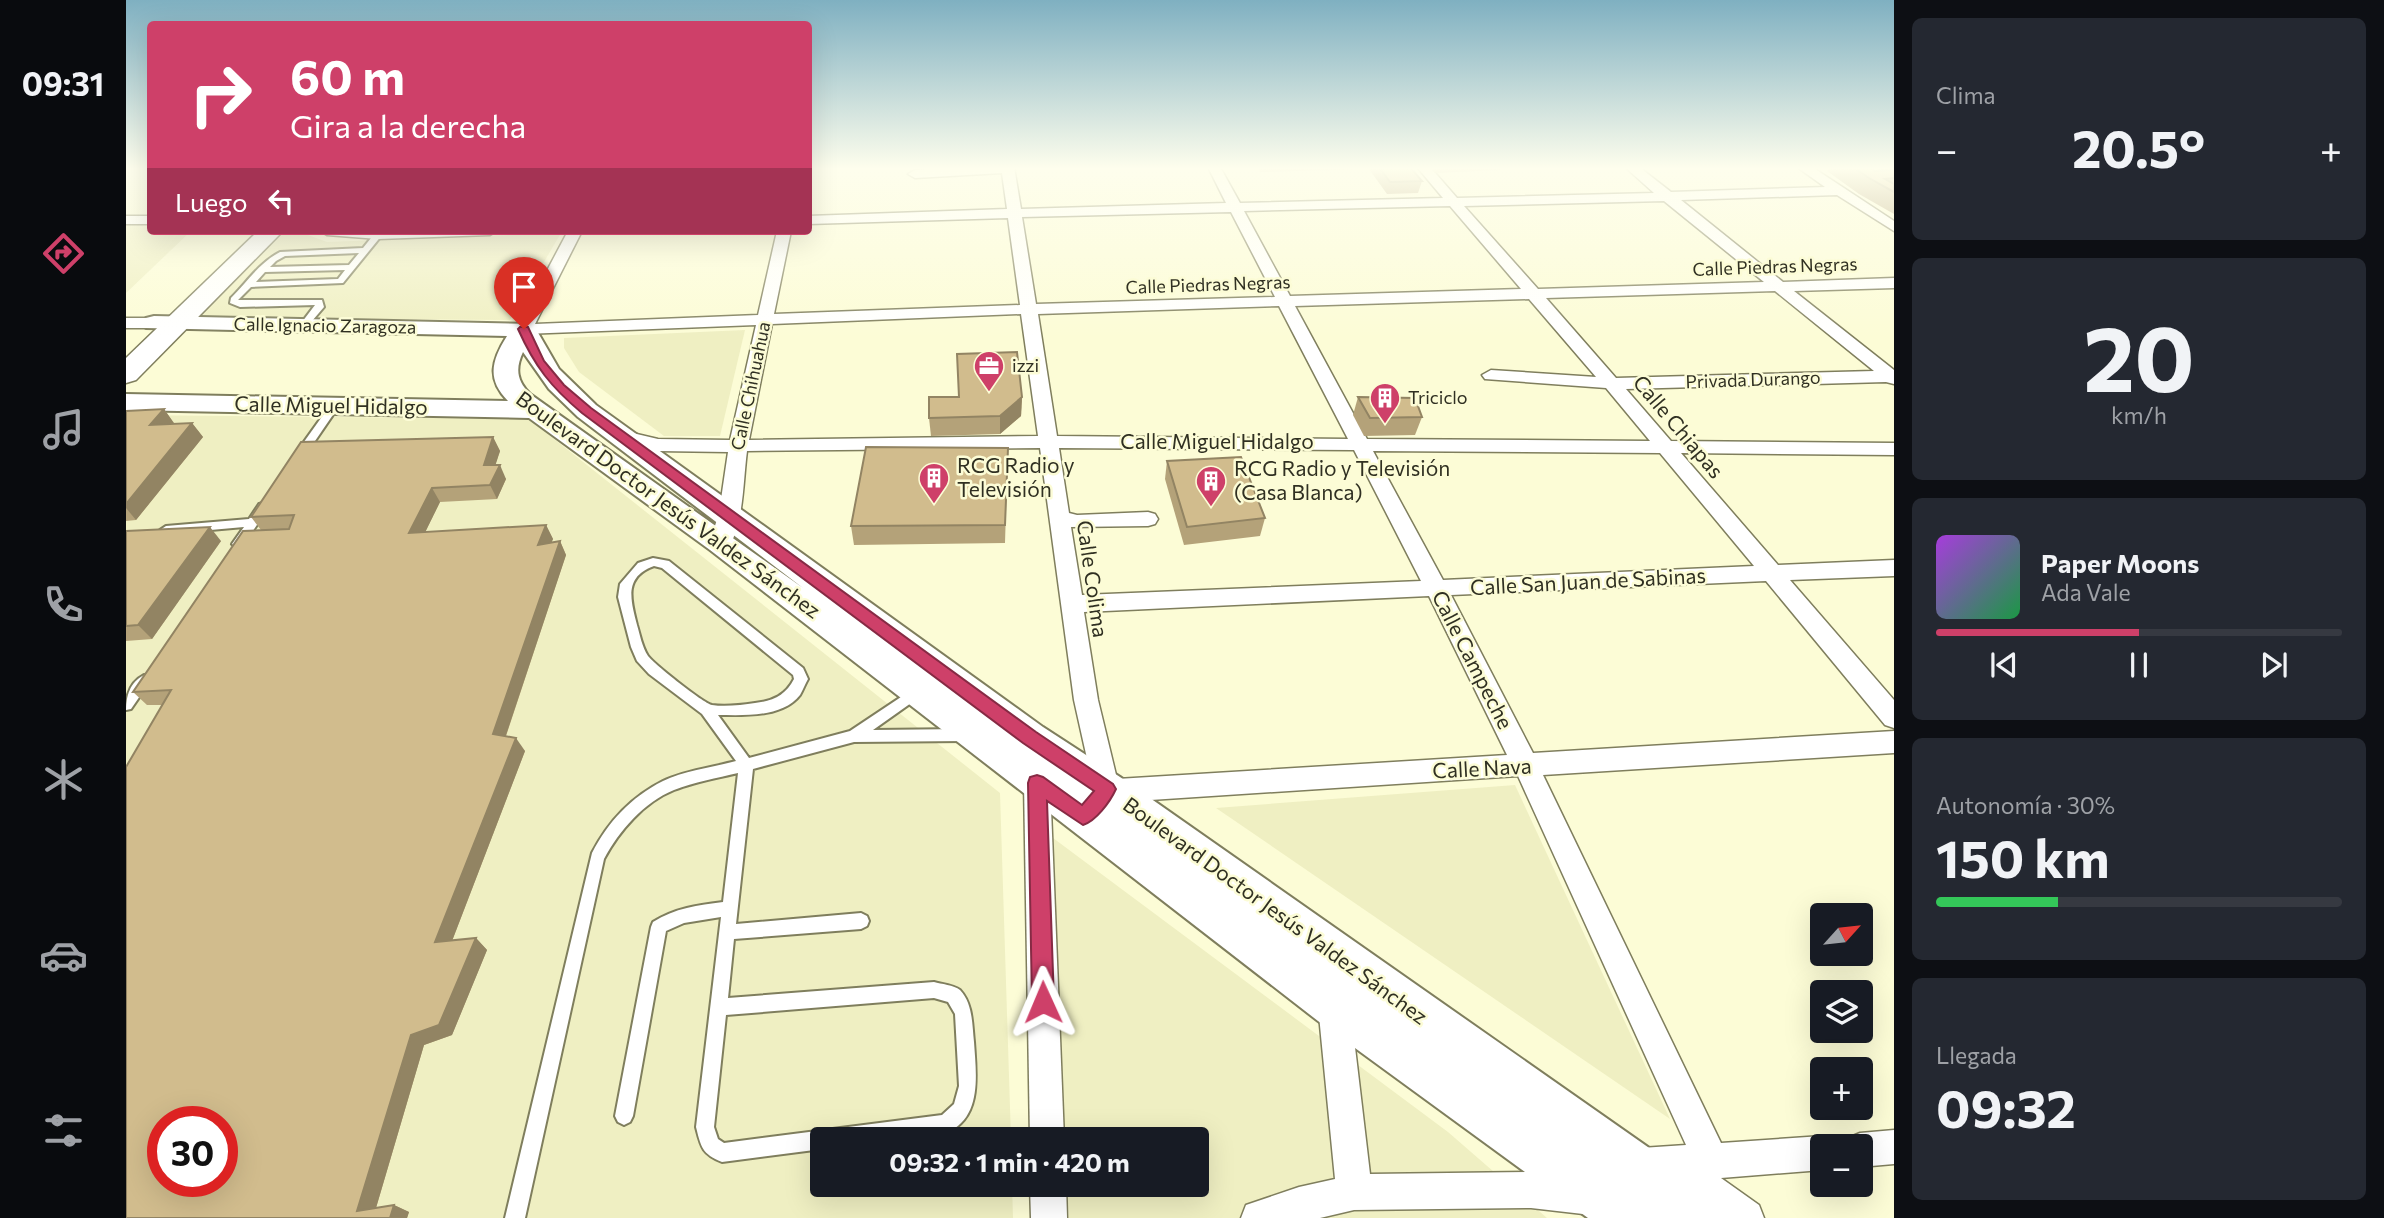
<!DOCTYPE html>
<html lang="es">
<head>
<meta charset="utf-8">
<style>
	:root { --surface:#171b24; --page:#242831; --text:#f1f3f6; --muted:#9ea1a6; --line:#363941; --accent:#ce4069 }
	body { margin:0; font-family:Commissioner,sans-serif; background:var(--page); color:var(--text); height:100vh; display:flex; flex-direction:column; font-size:26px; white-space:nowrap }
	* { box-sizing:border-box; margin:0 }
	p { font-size:23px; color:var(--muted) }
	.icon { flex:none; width:38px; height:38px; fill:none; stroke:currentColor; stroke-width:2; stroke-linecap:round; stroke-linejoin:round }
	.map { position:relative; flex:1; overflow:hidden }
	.panel { display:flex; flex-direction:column; gap:18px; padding:18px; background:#0d0f14; width:490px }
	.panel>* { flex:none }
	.hud { position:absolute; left:21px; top:21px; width:665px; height:214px; border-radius:7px; box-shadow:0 7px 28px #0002; background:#ce4069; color:#fff; overflow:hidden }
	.needle { width:46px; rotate:63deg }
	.tools { position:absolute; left:1684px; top:903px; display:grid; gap:14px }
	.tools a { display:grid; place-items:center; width:63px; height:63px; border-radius:7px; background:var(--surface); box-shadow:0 7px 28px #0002; font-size:35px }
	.speed { position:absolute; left:21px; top:1106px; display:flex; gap:14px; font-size:35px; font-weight:700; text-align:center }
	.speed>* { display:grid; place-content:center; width:91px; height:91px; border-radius:50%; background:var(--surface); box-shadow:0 7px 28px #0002; line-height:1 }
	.speed .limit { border:10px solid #d22; background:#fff; color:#111 }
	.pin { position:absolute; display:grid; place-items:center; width:60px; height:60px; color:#fff; margin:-72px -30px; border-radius:50% 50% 50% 0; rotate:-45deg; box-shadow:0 0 7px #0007 }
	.pin .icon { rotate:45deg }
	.me { position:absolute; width:77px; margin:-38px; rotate:359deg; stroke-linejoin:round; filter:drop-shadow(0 0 5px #0008) }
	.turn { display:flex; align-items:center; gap:24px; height:147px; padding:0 28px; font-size:32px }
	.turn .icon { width:91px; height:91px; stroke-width:2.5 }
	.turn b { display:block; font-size:49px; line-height:60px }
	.then { display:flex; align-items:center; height:66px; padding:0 28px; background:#0003; gap:14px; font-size:26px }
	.big { font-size:52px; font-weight:700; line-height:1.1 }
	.panel .widget { flex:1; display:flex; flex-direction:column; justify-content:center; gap:10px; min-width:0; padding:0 24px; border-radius:10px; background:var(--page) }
	.panel .dial { align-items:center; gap:0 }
	.dial b { font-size:91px; line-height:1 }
	.song { display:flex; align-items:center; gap:21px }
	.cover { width:84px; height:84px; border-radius:10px; background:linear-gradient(135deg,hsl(280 70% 55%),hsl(140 70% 35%)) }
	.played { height:7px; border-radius:4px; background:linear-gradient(90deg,var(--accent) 50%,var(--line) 50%) }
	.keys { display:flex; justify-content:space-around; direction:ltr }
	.heat { display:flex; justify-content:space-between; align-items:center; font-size:38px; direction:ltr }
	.charge { height:10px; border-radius:5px; background:linear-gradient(90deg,#34c759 30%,var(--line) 0) }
	.trip { position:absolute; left:684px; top:1127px; width:399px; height:70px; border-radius:7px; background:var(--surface); box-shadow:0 7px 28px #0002; font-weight:700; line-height:70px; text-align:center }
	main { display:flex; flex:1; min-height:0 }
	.tabs { display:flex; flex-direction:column; width:126px; justify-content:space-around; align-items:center; background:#090b0e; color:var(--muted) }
	.tabs .icon { width:49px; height:49px }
	.tabs .current { color:var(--accent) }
	.tabs b { font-size:32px; color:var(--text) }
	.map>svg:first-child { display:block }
</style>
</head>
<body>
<main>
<nav class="tabs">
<b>09:31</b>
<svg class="icon current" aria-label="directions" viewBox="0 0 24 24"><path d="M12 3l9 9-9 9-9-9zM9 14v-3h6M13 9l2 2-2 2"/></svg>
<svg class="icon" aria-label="music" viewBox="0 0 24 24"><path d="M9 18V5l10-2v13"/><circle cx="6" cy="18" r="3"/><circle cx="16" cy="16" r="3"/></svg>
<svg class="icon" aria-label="phone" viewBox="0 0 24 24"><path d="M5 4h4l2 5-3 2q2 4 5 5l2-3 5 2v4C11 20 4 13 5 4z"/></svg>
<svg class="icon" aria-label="climate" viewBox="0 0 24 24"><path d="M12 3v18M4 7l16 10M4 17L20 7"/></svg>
<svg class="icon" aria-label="car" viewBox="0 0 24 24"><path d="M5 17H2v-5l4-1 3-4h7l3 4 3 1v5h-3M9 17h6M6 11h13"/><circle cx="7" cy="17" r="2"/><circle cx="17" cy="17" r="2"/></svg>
<svg class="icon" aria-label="filters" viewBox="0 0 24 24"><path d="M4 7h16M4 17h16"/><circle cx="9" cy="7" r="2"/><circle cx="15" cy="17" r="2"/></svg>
</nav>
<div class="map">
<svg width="1768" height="1218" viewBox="0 0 1768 1218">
	<rect width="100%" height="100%" fill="#fcfcd6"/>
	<!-- built -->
	<g fill="#efefc2" fill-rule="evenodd">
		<path d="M 24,223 L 24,231 L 65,231 L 0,293 L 0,224 Z"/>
		<path d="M 155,231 L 171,231 L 201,242 L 435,233 L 384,320 L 72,318 Z"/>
		<path d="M 619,330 L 594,436 L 538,436 L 453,372 L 438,348 L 438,338 Z"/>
		<path d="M 0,415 L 403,419 L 874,793 L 885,1139 L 696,1139 L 696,1185 L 886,1185 L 887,1218 L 0,1218 ZM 37,1122 L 96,1122 L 96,1181 L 37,1181 Z"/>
		<path d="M 1389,785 L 1544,1119 L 1090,808 Z"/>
		<path d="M 923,835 L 1322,1132 L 1421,1218 L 943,1218 L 941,1185 L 1071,1185 L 1071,1139 L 939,1139 Z"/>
	</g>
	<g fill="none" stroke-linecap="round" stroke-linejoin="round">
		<!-- service casing -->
		<g stroke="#7f7e5d" stroke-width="4">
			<g id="service">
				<path d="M 249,233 L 256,235 L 217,283 L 125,287 L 112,300 L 196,300 L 198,307 L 180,328 L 173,326 L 189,305 L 114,307 L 104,303 L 105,298 C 121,282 133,263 154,252 L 237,248 ZM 233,253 L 223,265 L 144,267 L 150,261 L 159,256 ZM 219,270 L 212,279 L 130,282 L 139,272 Z"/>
				<path d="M 208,403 L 213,406 L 178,457 L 170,457 L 170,453 L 205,404 Z"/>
				<path d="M 137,503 L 143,507 L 116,547 L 112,548 L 106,544 L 118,527 L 40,534 L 34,530 L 40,526 L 123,519 L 133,504 Z"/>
				<path d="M 527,558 L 543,561 L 677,668 L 682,679 C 679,684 677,690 674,695 C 656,718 618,715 592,715 L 623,758 L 724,731 L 790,687 L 795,688 L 797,692 L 795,696 L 747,730 L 839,729 L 844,731 L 846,735 L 844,739 L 839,741 L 728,742 L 627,769 L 610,924 L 735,913 L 741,916 L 743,921 L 741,926 L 735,929 L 608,939 L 602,998 L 808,982 C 815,984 828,985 834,990 C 847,1004 846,1024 848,1042 C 850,1073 857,1118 820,1133 L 773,1139 L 696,1139 L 696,1149 L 596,1162 C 576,1154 575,1147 570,1127 L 595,917 L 558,923 L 540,931 L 507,1116 L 504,1122 L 498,1125 L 492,1122 L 489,1116 L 525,927 L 527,922 C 549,908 572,905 597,902 L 612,773 C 591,778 568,782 548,790 C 518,802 493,831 478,859 L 399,1218 L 379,1218 L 466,853 C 482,822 505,797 537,781 C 557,771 588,767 610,761 L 576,714 L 523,674 L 511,661 L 505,647 L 492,597 L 494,584 L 512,563 ZM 528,566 L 536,568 L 667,675 L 668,679 C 660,695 647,701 629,703 C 616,705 599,707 586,705 C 577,703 528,664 522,656 C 516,647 514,635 511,625 C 505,601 497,577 528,566 ZM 808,998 L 822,1002 L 829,1014 L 833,1086 L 828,1104 L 816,1115 L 598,1143 L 592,1139 L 588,1127 L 600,1015 Z"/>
				<path d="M 18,675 L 23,676 L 25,680 L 5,709 L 0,710 C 0,696 4,682 18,675 Z"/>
			</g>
		</g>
		<!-- minor casing -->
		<g stroke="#7f7e5d" stroke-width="3">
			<g id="minor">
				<path d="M 849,167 L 888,167 L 895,209 L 1100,203 L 1082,167 L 1094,167 L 1114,203 L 1317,198 L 1291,167 L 1304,167 L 1331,198 L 1528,193 L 1499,167 L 1513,167 L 1545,192 L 1699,187 L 1671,167 L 1686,167 L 1768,221 L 1768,231 L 1711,195 L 1555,200 L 1657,282 L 1768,278 L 1768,288 L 1668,291 L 1768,370 L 1768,384 L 1760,382 L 1500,389 L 1545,441 L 1768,443 L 1768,455 L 1555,453 L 1652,565 L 1768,560 L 1768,576 L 1664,580 L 1768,700 L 1768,728 L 1759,725 L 1640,581 L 1325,595 L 1407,753 L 1768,731 L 1768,753 L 1417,775 L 1595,1143 L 1696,1136 L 1708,1141 L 1711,1146 L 1696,1146 L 1696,1170 L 1595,1178 L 1633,1205 L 1638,1218 L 1590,1218 L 1559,1196 L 1555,1181 L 1515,1184 L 1503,1178 L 1497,1166 L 1503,1154 L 1515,1148 L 1560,1145 L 1392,776 L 979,803 L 970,799 L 948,700 L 914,448 L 621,451 C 617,481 618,521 603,547 L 595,549 L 587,547 L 584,542 L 593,513 L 602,452 L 532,451 L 491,441 L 489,437 L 498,431 L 532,439 L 604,440 L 630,325 L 398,334 L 390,329 L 442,231 L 456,231 L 409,324 L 632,315 L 651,231 L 665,231 L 648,314 L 894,305 L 882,218 L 682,224 L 682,216 L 881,209 L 876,173 L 789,178 L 782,174 L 789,170 ZM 1538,201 L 1638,282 L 1412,289 L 1338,206 ZM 1324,206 L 1395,289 L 1164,296 L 1118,211 ZM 1105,212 L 1149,297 L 910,304 L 896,217 ZM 1649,291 L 1748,371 L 1490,378 L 1420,298 ZM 1403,299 L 1470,377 L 1365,370 L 1356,375 L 1359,379 L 1480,388 L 1524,441 L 1241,439 L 1169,306 ZM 1153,306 L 1222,439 L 931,436 L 912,314 ZM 895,314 L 912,436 L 623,440 L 646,324 ZM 933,448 L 1228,450 L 1295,581 L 956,595 L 945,527 L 1022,526 L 1029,524 L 1032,519 L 1029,514 L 1022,512 L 951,515 L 943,513 ZM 1247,451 L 1534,453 L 1628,566 L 1317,580 ZM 1303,596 L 1381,755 L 991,779 L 972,700 L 958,612 Z"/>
				<rect x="0" y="216" width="24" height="8"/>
				<path d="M 194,231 L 371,231 L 364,235 L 252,239 L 201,235 Z"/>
				<path d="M 0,318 L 28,318 L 36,323 L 28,328 L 0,328 Z"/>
				<path d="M 911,772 L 920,775 L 924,783 L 938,1139 L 904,1139 L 898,783 L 902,775 Z"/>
				<path d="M 1208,989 L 1219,994 L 1224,1005 L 1244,1174 L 1405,1172 L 1457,1178 L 1470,1183 L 1475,1196 L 1470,1209 L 1457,1214 L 1405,1208 L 1228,1210 L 1194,1218 L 1115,1218 L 1120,1205 L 1173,1187 L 1209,1179 L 1192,1005 L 1197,994 Z"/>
				<path d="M 1768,1130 L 1768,1164 L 1734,1167 L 1734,1146 L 1718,1146 L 1722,1138 L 1734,1133 Z"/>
				<path d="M 904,1185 L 940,1185 L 941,1218 L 905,1218 Z"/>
			</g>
		</g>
		<!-- secondary casing -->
		<g stroke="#7f7e5d" stroke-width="4">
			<path id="secondary" d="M 28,316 L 407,324 L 433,369 L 470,405 L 917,727 L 994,777 L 1596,1199 L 1603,1218 L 1462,1218 L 1192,1021 L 584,550 L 403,418 L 0,410 L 0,394 L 382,401 C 360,379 366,360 381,336 L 20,328 L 16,323 L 20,318 ZM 397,352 L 423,389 L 452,417 L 677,588 L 404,394 C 391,381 389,369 397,352 Z"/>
		</g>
		<!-- primary casing -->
		<g stroke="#7f7e5d" stroke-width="3">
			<path id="primary" d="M 132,231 L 157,231 L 10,380 L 0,383 L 0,358 Z"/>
		</g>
		<!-- service -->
		<use href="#service" fill="#fff" fill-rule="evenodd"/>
		<!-- minor -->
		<use href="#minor" fill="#fff" fill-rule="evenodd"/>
		<!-- secondary -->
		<use href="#secondary" fill="#fff" fill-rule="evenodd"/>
		<!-- primary -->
		<use href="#primary" fill="#fff" fill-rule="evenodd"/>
	</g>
	<!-- wall -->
	<g fill="#b4a279">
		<path d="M 1132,167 L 1284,167 L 1296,181 L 1292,193 L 1261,194 L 1243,169 L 1134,172 Z"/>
		<path d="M 1304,167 L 1375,167 L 1374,170 L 1309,173 Z"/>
		<path d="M 1704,167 L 1743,167 L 1749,171 L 1751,170 L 1753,167 L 1768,167 L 1768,214 L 1733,194 L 1701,171 Z"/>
		<path d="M 896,397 L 895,416 L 874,434 L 805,436 L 803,418 Z"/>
		<path d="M 1232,397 L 1296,417 L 1289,435 L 1238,436 L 1227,415 Z"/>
		<path d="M 38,409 L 48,424 L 66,423 L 77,437 L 10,520 L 0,521 L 0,411 Z"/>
		<path d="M 367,437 L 374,451 L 369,465 L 380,479 L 371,499 L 314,502 L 299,532 L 420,525 L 427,539 L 425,542 L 434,541 L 440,555 L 380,736 L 399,751 L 326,941 L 350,938 L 361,950 L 326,1035 L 298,1045 L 250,1208 L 268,1205 L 283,1212 L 281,1218 L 0,1218 L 36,705 L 21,705 L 7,692 L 135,530 L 125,517 Z"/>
		<path d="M 882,448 L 879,543 L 728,545 L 725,526 Z"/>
		<path d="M 1041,461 L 1139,518 L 1134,536 L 1058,545 L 1039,479 Z"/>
		<path d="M 0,531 L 95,541 L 26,639 L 0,641 Z"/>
	</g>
	<!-- shaded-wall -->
	<g fill="#928463">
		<path d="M 896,397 L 895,416 L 874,434 L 874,416 Z"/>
		<path d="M 38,409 L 48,423 L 35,439 L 24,425 Z"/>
		<path d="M 66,423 L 77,437 L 10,520 L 0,508 L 0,504 Z"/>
		<path d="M 367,437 L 374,451 L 365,479 L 358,465 Z"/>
		<path d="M 374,465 L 380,479 L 371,499 L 364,485 Z"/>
		<path d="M 306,488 L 314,502 L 292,547 L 283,533 Z"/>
		<path d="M 420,525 L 427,539 L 419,559 L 412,545 Z"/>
		<path d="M 84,527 L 95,541 L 26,639 L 12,625 Z"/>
		<path d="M 434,541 L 440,555 L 376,747 L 367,734 Z"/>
		<path d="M 390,738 L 399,751 L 321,954 L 309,942 Z"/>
		<path d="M 350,938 L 361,950 L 326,1035 L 298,1045 L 247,1218 L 231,1211 L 285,1035 Z"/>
		<path d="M 268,1205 L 283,1212 L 281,1218 L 264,1218 Z"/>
	</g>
	<!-- building -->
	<g fill="#d1bc8d" stroke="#928463" stroke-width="2" fill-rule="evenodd">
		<path d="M 1253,167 L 1284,167 L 1296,181 L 1264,182 Z"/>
		<path d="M 1727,167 L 1743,167 L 1749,171 L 1768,170 L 1768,178 L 1759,179 L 1768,184 L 1768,192 L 1743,178 Z"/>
		<path d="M 891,352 L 896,397 L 874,416 L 803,418 L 803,397 L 833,397 L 831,354 Z"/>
		<path d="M 1232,397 L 1289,398 L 1296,417 L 1244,418 Z"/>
		<path d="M 38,409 L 24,425 L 66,423 L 0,504 L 0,411 Z"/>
		<path d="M 367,437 L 358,465 L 374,465 L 364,485 L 306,488 L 283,533 L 420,525 L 412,545 L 434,541 L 367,734 L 390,738 L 309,942 L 350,938 L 313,1025 L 285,1035 L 231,1211 L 268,1205 L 264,1218 L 0,1218 L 0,767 L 45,690 L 7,692 L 117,531 L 163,529 L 168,515 L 125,517 L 175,442 ZM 37,1122 L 96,1122 L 96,1181 L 37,1181 Z"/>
		<path d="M 740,447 L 882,448 L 879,525 L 725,526 Z"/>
		<path d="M 1115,457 L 1139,518 L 1061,527 L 1041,461 Z"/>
		<path d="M 84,527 L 12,625 L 0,626 L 0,531 Z"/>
	</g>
	<!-- sky -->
	<linearGradient id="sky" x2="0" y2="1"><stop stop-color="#7fb0c1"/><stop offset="0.5" stop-color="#fefeed"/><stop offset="1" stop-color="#fefeed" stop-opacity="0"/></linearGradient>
	<rect width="1768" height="337" fill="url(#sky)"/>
	<!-- route -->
	<path fill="#ce4069" stroke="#862a44" stroke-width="2" d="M 394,327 L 402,327 L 418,361 L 438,385 L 465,408 L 910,732 L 987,784 L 990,789 C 984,802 970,821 957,825 L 921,801 L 928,1002 L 925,1010 L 917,1013 L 909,1010 L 906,1002 L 902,783 L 904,777 L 911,775 L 917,777 L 956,805 L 968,791 L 897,743 L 456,413 C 425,387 409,367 392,329 Z"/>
	<!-- icons -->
	<defs>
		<g id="office-pin" transform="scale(1.575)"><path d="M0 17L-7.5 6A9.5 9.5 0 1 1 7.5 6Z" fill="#ce4069" stroke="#fcfcd6"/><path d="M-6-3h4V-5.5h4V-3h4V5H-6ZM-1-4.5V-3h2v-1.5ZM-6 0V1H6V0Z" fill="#fff"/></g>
		<g id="building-pin" transform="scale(1.575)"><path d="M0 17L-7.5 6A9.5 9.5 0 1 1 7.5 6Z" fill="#ce4069" stroke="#fcfcd6"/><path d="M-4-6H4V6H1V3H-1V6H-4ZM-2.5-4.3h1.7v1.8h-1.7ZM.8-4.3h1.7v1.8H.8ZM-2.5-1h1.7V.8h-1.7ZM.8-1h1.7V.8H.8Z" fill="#fff"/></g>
	</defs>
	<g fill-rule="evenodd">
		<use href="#office-pin" x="863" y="366"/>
		<use href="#building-pin" x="1259" y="398"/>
		<use href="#building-pin" x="808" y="478"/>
		<use href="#building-pin" x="1085" y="481"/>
	</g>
	<g text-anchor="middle" stroke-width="5" stroke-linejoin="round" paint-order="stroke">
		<!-- far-street labels -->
		<g font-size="18" fill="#303022" stroke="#fcfcd6">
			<text transform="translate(1649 267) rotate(-2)" y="6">Calle Piedras Negras</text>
			<text transform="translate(1082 285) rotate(-2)" y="6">Calle Piedras Negras</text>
			<text transform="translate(199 326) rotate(1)" y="6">Calle Ignacio Zaragoza</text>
			<text transform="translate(1627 380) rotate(-2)" y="6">Privada Durango</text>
			<text transform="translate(625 386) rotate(-78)" y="6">Calle Chihuahua</text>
		</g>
		<!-- far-poi labels -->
		<g font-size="18" fill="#303022" stroke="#fcfcd6" text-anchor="start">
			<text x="886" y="372">izzi</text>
			<text x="1282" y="404">Triciclo</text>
		</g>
		<!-- street labels -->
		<g font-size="21" fill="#303022" stroke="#fcfcd6">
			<text transform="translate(205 406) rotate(1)" y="7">Calle Miguel Hidalgo</text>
			<text transform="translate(1552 427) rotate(50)" y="7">Calle Chiapas</text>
			<text x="1091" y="449">Calle Miguel Hidalgo</text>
			<text transform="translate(542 505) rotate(36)" y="7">Boulevard Doctor Jesús Valdez Sánchez</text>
			<text transform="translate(966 579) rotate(82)" y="7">Calle Colima</text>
			<text transform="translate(1462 582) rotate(-3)" y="7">Calle San Juan de Sabinas</text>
			<text transform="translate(1346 660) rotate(63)" y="7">Calle Campeche</text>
			<text transform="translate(1356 769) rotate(-3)" y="7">Calle Nava</text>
			<text transform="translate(1149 911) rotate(36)" y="7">Boulevard Doctor Jesús Valdez Sánchez</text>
		</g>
		<!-- poi labels -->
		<g font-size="21" fill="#303022" stroke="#fcfcd6" text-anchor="start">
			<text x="831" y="473">RCG Radio y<tspan x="831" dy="24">Televisión</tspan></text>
			<text x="1108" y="476">RCG Radio y Televisión<tspan x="1108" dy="24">(Casa Blanca)</tspan></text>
		</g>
	</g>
</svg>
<div class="tools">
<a><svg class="needle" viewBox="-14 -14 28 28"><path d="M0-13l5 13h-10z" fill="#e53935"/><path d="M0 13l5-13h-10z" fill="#9ea1a6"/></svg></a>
<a><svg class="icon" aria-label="layers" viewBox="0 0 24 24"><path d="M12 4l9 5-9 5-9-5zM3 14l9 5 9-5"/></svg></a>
<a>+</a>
<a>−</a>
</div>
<div class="speed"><div class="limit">30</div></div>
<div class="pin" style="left:398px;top:329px;background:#d93025"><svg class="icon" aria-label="arrive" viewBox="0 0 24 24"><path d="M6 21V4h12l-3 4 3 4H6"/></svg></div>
<svg class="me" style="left:917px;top:1002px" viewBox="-20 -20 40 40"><path d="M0-17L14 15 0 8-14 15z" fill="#ce4069" stroke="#fff" stroke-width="4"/></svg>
<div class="trip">09:32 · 1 min · 420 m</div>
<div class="hud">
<div class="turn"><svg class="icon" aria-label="right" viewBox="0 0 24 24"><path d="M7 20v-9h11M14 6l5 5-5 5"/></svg><div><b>60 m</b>Gira a la derecha</div></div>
<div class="then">Luego<svg class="icon" aria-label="left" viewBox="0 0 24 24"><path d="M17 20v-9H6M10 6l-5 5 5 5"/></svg></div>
</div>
</div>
<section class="panel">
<div class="widget"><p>Clima</p>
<div class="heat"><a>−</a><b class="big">20.5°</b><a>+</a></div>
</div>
<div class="widget dial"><b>20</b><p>km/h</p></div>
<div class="widget">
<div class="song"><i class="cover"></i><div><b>Paper Moons</b><p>Ada Vale</p></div></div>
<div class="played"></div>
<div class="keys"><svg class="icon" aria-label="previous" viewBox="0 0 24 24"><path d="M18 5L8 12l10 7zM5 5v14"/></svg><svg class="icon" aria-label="pause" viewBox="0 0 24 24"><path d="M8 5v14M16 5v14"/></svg><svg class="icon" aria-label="next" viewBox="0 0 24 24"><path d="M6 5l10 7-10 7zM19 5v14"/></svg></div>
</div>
<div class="widget"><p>Autonomía · 30%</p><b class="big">150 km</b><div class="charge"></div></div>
<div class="widget"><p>Llegada</p><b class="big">09:32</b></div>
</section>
</main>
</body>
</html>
